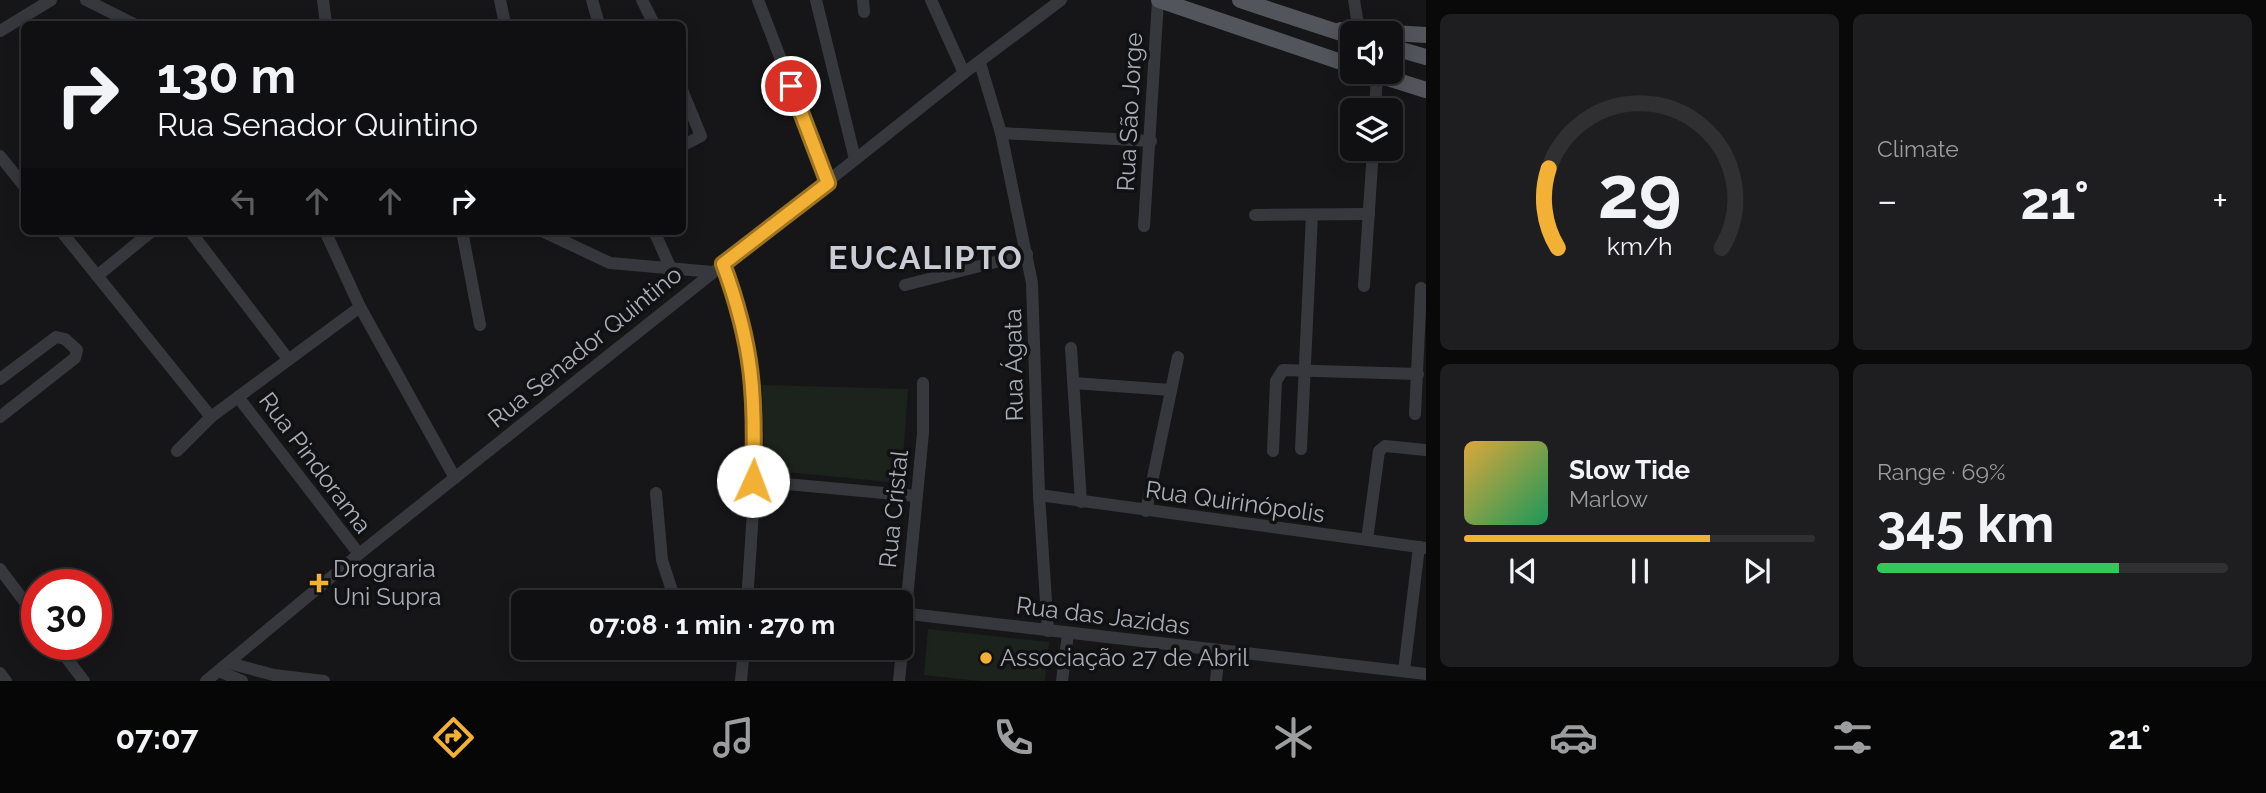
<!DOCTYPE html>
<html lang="en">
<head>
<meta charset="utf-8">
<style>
	:root { --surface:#101012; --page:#1e1e20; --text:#f1f3f6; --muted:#9c9d9f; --line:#303032; --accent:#f2b134 }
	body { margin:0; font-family:Raleway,sans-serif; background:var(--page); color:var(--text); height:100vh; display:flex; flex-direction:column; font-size:26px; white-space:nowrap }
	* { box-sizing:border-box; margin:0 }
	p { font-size:23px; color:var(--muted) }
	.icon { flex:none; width:38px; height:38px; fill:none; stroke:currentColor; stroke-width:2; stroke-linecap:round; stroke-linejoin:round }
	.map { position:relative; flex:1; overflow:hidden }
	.side { display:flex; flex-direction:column; gap:14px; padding:14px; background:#09090a; width:840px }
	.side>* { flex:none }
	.top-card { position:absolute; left:21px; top:21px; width:665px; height:214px; border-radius:10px; box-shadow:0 4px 18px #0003,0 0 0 2px var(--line); background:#101012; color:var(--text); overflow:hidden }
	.fabs { position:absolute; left:1340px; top:21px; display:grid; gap:14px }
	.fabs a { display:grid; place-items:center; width:63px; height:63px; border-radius:10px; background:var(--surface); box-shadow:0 4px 18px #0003,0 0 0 2px var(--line); font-size:35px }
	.speed { position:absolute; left:21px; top:569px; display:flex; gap:14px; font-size:35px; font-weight:700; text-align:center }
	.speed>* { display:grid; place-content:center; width:91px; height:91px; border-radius:50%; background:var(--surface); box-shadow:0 4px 18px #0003,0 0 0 2px var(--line); line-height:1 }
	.speed .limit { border:10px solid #d22; background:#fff; color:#111 }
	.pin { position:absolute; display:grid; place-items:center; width:60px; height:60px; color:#fff; margin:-30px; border:4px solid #fff; border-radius:50%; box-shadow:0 2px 7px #0007 }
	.me { position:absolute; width:77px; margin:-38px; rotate:2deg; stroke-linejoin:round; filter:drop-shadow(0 0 5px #0008) }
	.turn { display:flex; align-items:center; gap:24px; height:147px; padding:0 21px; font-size:32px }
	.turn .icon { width:91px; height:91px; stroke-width:2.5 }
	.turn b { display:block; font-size:49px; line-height:60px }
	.lanes { display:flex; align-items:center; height:66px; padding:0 21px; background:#0003; justify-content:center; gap:35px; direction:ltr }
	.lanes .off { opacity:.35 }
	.big { font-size:52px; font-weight:700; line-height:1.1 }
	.side .tile { flex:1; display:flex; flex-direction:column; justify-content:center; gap:10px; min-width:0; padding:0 24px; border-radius:10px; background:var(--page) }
	.side .dial { align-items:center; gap:0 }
	.dial svg { height:182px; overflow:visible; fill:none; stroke:var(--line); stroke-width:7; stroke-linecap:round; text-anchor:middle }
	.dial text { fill:var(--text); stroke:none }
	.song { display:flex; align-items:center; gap:21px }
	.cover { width:84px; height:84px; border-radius:10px; background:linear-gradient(135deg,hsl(40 70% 55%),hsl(150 70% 35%)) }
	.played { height:7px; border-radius:4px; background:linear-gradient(90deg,var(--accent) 70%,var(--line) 70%) }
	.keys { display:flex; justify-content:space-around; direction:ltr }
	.heat { display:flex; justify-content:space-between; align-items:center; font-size:38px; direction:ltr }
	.charge { height:10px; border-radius:5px; background:linear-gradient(90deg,#34c759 69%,var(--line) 0) }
	.side .tiles { flex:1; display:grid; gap:14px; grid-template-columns:repeat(2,1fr) }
	.trip { position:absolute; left:511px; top:590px; width:402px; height:70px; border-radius:10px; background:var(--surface); box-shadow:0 4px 18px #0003,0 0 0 2px var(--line); font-weight:700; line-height:70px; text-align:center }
	.menu { display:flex; height:112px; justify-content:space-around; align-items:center; background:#060607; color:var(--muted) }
	.menu .icon { width:49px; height:49px }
	.menu .on { color:var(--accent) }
	.menu b { font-size:32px; color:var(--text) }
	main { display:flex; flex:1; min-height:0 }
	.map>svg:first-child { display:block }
</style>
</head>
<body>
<main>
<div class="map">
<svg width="1426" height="681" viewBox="0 0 1426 681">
	<rect width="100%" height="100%" fill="#161618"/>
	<!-- green -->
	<g fill="#1c231d">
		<path d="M 762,385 L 908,389 L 901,483 L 765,470 Z"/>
		<path d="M 928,629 L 1049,642 L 1045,681 L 980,681 L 924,675 Z"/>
	</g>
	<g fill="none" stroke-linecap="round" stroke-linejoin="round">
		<!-- minor -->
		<g stroke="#37383d" stroke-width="12">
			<path d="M 86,0 L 134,24"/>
			<path d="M 323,0 L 326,24"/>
			<path d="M 500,0 L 505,24"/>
			<path d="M 592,0 L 599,24"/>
			<path d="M 642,0 L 654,24"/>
			<path d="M 758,0 L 828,182"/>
			<path d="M 816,0 L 855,159"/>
			<path d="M 863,0 L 864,12"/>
			<path d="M 931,0 L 964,73"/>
			<path d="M 1354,0 L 1359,31"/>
			<path d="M 0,31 L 51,0"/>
			<path d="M 980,63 L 1001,133 L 1032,283 L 1039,495 L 1048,631"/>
			<path d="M 682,90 L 701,136 L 682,146"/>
			<path d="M 1375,110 L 1377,75"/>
			<path d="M 1001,133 L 1151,141"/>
			<path d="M 0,156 L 24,186"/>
			<path d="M 1255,215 L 1369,214"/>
			<path d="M 1144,226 L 1158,0"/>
			<path d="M 61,231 L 211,417"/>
			<path d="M 190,231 L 288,359"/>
			<path d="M 325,231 L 360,307 L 455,478"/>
			<path d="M 462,231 L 480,325"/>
			<path d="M 542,231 L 610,263 L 713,272"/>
			<path d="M 654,231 L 671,269"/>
			<path d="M 723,264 C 734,294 746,324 750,356 C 761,437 752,521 747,602"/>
			<path d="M 97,276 L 152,231"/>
			<path d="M 905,285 L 1027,254"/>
			<path d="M 1364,286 L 1373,149"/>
			<path d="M 1071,348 L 1081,502"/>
			<path d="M 0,379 L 56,337 L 65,339 L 77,350 L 75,358 L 0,417"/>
			<path d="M 1074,383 L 1171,390"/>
			<path d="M 238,397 L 359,554"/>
			<path d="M 1415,414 L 1421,288"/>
			<path d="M 1301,449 L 1312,215"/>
			<path d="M 177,451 L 211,417 L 360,307"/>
			<path d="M 1273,451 L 1276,381 L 1283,370 L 1418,374"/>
			<path d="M 753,481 L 916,496"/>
			<path d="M 656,493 L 662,560 L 674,597"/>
			<path d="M 1039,495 L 1426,548"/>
			<path d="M 1146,511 L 1178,357"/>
			<path d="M 1367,540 L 1379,451 L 1385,446 L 1426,450"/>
			<path d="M 0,569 L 37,618"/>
			<path d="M 550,594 L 747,596 L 801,602"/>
			<path d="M 901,613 L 1426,674"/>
			<path d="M 56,644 L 84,681"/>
			<path d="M 229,663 L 274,675 L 324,681"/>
			<path d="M 219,671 L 242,681"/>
			<path d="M 1404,671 L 1419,547"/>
			<path d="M 0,673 L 6,681"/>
			<path d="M 206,681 L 359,554 L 964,73 L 1061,0"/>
			<path d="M 741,681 L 744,648"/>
			<path d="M 899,681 L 923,433 L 923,383"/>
			<path d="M 1062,681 L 1068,633"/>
			<path d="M 1216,681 L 1219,650"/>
		</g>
		<!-- major -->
		<g stroke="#53555c" stroke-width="16">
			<path d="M 1159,0 L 1353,66"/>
			<path d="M 1240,0 L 1353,37"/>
			<path d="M 1341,30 L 1426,35"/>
			<path d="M 1391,47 L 1426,57"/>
			<path d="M 1369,72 L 1426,90"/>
		</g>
	</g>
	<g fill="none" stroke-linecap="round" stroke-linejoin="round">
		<!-- route casing -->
		<g stroke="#9d7322" stroke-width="18">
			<path id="route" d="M 753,481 C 756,396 753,345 723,264 L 828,183 L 791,86"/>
		</g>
		<!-- route -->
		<use href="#route" stroke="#f2b134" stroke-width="12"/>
	</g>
	<!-- markers -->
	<g fill="#f2b134" stroke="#111113" stroke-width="2.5">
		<path d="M315.5 572.5h7v7h7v7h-7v7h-7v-7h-7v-7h7z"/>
		<circle cx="986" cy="658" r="7"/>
	</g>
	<g text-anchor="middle" stroke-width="7" stroke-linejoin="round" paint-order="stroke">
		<!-- street labels -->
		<g font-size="24" fill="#a8adb8" stroke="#111113">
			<text transform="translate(1130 112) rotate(-87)" y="8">Rua São Jorge</text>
			<text transform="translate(585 347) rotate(-39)" y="8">Rua Senador Quintino</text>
			<text transform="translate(1014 365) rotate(-91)" y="8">Rua Ágata</text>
			<text transform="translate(315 463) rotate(53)" y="8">Rua Pindorama</text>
			<text transform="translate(1235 502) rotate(8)" y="8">Rua Quirinópolis</text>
			<text transform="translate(894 509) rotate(-84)" y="8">Rua Cristal</text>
			<text transform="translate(1103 616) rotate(7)" y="8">Rua das Jazidas</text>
		</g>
		<!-- poi labels -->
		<g font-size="24" fill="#a8adb8" stroke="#111113" text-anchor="start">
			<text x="333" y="577">Drograria<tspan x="333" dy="28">Uni Supra</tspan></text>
			<text x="1000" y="666">Associação 27 de Abril</text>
		</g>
		<!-- district labels -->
		<g font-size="32" font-weight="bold" letter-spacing="2" fill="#c9ccd4" stroke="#111113">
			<text x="926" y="269">EUCALIPTO</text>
		</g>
	</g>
</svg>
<div class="fabs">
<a><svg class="icon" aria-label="sound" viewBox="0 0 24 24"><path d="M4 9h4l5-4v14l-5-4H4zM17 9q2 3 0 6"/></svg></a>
<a><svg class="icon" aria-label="layers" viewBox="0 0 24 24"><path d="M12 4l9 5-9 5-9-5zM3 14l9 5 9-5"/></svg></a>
</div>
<div class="speed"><div class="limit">30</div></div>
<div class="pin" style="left:791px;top:86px;background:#d93025"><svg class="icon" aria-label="arrive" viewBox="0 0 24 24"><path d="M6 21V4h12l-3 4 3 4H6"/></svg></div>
<svg class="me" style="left:753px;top:481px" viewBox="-20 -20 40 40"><circle r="19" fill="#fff"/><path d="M0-13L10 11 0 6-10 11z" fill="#f2b134"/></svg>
<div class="trip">07:08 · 1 min · 270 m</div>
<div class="top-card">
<div class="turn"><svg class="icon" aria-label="right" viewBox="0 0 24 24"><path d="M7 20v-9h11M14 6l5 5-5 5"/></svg><div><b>130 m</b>Rua Senador Quintino</div></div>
<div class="lanes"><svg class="icon off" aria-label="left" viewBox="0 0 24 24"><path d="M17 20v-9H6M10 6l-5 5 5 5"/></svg><svg class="icon off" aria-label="ahead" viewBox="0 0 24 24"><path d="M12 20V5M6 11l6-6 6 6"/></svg><svg class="icon off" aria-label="ahead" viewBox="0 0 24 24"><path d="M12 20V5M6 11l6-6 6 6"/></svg><svg class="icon" aria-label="right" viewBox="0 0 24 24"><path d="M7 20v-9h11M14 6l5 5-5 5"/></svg></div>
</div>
</div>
<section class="side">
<div class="tiles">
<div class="tile dial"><svg viewBox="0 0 100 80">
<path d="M14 69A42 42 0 1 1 86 69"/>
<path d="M14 69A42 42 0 0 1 10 34" stroke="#f2b134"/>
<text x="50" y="56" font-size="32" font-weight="700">29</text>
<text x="50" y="72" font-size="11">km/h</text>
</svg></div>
<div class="tile"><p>Climate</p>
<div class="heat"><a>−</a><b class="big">21°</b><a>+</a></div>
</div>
<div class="tile">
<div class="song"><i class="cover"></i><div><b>Slow Tide</b><p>Marlow</p></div></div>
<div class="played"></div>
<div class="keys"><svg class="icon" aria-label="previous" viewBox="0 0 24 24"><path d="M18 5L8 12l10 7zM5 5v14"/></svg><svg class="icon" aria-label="pause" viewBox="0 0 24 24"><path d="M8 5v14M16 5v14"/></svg><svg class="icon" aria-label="next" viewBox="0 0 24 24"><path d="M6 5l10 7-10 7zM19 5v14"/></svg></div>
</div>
<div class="tile"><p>Range · 69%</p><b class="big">345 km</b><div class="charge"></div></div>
</div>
</section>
</main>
<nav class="menu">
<b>07:07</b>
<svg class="icon on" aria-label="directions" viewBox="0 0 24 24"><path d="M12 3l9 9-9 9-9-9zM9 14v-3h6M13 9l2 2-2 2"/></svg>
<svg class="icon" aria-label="music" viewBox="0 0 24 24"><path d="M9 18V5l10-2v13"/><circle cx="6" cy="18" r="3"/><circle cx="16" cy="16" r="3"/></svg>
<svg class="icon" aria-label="phone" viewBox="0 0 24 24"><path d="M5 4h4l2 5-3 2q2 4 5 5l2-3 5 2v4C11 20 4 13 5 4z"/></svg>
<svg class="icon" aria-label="climate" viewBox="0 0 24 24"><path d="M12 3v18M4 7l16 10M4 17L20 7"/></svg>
<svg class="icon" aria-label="car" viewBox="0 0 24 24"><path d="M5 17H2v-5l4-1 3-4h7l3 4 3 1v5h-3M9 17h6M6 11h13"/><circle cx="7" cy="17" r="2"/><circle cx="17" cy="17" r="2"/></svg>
<svg class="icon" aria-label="filters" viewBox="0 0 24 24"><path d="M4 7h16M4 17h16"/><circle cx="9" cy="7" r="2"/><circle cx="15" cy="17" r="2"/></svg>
<b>21°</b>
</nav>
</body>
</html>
